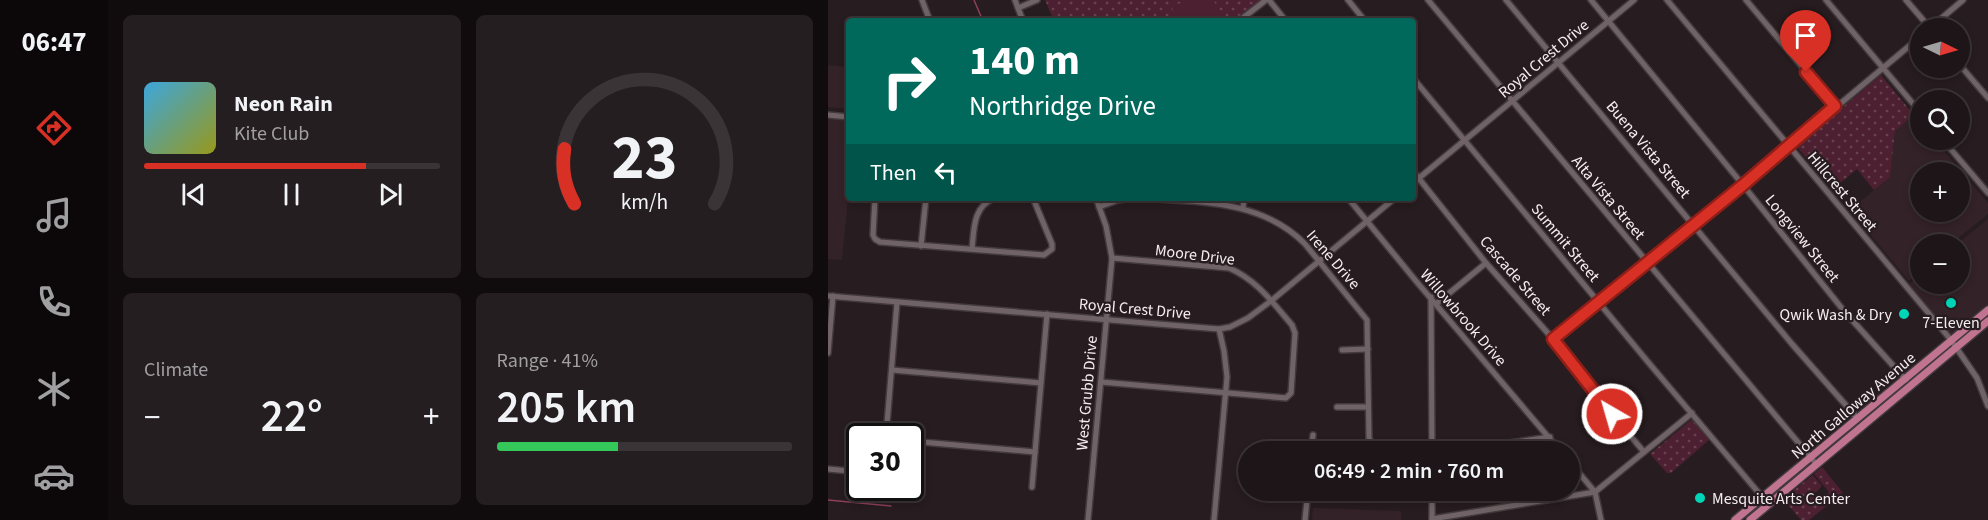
<!DOCTYPE html>
<html lang="en">
<head>
<meta charset="utf-8">
<style>
	:root { --surface:#1d1517; --page:#251e20; --text:#f1f3f6; --muted:#a09fa1; --line:#3b3436; --accent:#d93025 }
	body { margin:0; font-family:"Source Sans 3",sans-serif; background:var(--page); color:var(--text); height:100vh; display:flex; flex-direction:column; font-size:22px; white-space:nowrap }
	* { box-sizing:border-box; margin:0 }
	p { font-size:20px; color:var(--muted) }
	.icon { flex:none; width:33px; height:33px; fill:none; stroke:currentColor; stroke-width:2; stroke-linecap:round; stroke-linejoin:round }
	.map { position:relative; flex:1; overflow:hidden }
	.drawer { display:flex; flex-direction:column; gap:15px; padding:15px; background:#100c0d; width:720px }
	.drawer>* { flex:none }
	.guide { position:absolute; left:18px; top:18px; width:570px; height:183px; border-radius:6px; box-shadow:0 3px 9px #0003,0 0 0 2px var(--line); background:#00695c; color:#fff; overflow:hidden }
	.needle { width:39px; rotate:95deg }
	.tools { position:absolute; left:1082px; top:18px; display:grid; gap:12px }
	.tools a { display:grid; place-items:center; width:60px; height:60px; border-radius:50%; background:var(--surface); box-shadow:0 3px 9px #0003,0 0 0 2px var(--line); font-size:30px }
	.speed { position:absolute; left:18px; top:423px; display:flex; gap:12px; font-size:30px; font-weight:700; text-align:center }
	.speed>* { display:grid; place-content:center; width:78px; height:78px; border-radius:50%; background:var(--surface); box-shadow:0 3px 9px #0003,0 0 0 2px var(--line); line-height:1 }
	.speed .limit { border:3px solid #111; border-radius:9px; background:#fff; color:#111 }
	.pin { position:absolute; display:grid; place-items:center; width:51px; height:51px; color:#fff; margin:-62px -26px; border-radius:50% 50% 50% 0; rotate:-45deg; box-shadow:0 0 6px #0007 }
	.pin .icon { rotate:45deg }
	.me { position:absolute; width:66px; margin:-33px; rotate:322deg; stroke-linejoin:round; filter:drop-shadow(0 0 4px #0008) }
	.turn { display:flex; align-items:center; gap:21px; height:126px; padding:0 24px; font-size:27px }
	.turn .icon { width:78px; height:78px; stroke-width:2.5 }
	.turn b { display:block; font-size:42px; line-height:51px }
	.then { display:flex; align-items:center; height:57px; padding:0 24px; background:#0003; gap:12px; font-size:22px }
	.big { font-size:45px; font-weight:600; line-height:1.1 }
	.drawer .widget { flex:1; display:flex; flex-direction:column; justify-content:center; gap:9px; min-width:0; padding:0 21px; border-radius:9px; background:var(--page) }
	.drawer .dial { align-items:center; gap:0 }
	.dial svg { height:156px; overflow:visible; fill:none; stroke:var(--line); stroke-width:7; stroke-linecap:round; text-anchor:middle }
	.dial text { fill:var(--text); stroke:none }
	.song { display:flex; align-items:center; gap:18px }
	.cover { width:72px; height:72px; border-radius:9px; background:linear-gradient(135deg,hsl(200 70% 55%),hsl(60 70% 35%)) }
	.played { height:6px; border-radius:3px; background:linear-gradient(90deg,var(--accent) 75%,var(--line) 75%) }
	.keys { display:flex; justify-content:space-around; direction:ltr }
	.heat { display:flex; justify-content:space-between; align-items:center; font-size:33px; direction:ltr }
	.charge { height:9px; border-radius:4px; background:linear-gradient(90deg,#34c759 41%,var(--line) 0) }
	.drawer .tiles { flex:1; display:grid; gap:15px; grid-template-columns:repeat(2,1fr) }
	.trip { position:absolute; left:410px; top:441px; width:342px; height:60px; border-radius:30px; background:var(--surface); box-shadow:0 3px 9px #0003,0 0 0 2px var(--line); font-weight:600; line-height:60px; text-align:center }
	main { display:flex; flex:1; min-height:0 }
	.tab-bar { display:flex; flex-direction:column; width:108px; justify-content:space-around; align-items:center; background:#0c0809; color:var(--muted) }
	.tab-bar .icon { width:42px; height:42px }
	.tab-bar .active { color:var(--accent) }
	.tab-bar b { font-size:27px; color:var(--text) }
	.map>svg:first-child { display:block }
</style>
</head>
<body>
<main>
<nav class="tab-bar">
<b>06:47</b>
<svg class="icon active" aria-label="directions" viewBox="0 0 24 24"><path d="M12 3l9 9-9 9-9-9zM9 14v-3h6M13 9l2 2-2 2"/></svg>
<svg class="icon" aria-label="music" viewBox="0 0 24 24"><path d="M9 18V5l10-2v13"/><circle cx="6" cy="18" r="3"/><circle cx="16" cy="16" r="3"/></svg>
<svg class="icon" aria-label="phone" viewBox="0 0 24 24"><path d="M5 4h4l2 5-3 2q2 4 5 5l2-3 5 2v4C11 20 4 13 5 4z"/></svg>
<svg class="icon" aria-label="climate" viewBox="0 0 24 24"><path d="M12 3v18M4 7l16 10M4 17L20 7"/></svg>
<svg class="icon" aria-label="car" viewBox="0 0 24 24"><path d="M5 17H2v-5l4-1 3-4h7l3 4 3 1v5h-3M9 17h6M6 11h13"/><circle cx="7" cy="17" r="2"/><circle cx="17" cy="17" r="2"/></svg>
</nav>
<section class="drawer">
<div class="tiles">
<div class="widget">
<div class="song"><i class="cover"></i><div><b>Neon Rain</b><p>Kite Club</p></div></div>
<div class="played"></div>
<div class="keys"><svg class="icon" aria-label="previous" viewBox="0 0 24 24"><path d="M18 5L8 12l10 7zM5 5v14"/></svg><svg class="icon" aria-label="pause" viewBox="0 0 24 24"><path d="M8 5v14M16 5v14"/></svg><svg class="icon" aria-label="next" viewBox="0 0 24 24"><path d="M6 5l10 7-10 7zM19 5v14"/></svg></div>
</div>
<div class="widget dial"><svg viewBox="0 0 100 80">
<path d="M14 69A42 42 0 1 1 86 69"/>
<path d="M14 69A42 42 0 0 1 9 41" stroke="#d93025"/>
<text x="50" y="56" font-size="32" font-weight="700">23</text>
<text x="50" y="72" font-size="11">km/h</text>
</svg></div>
<div class="widget"><p>Climate</p>
<div class="heat"><a>−</a><b class="big">22°</b><a>+</a></div>
</div>
<div class="widget"><p>Range · 41%</p><b class="big">205 km</b><div class="charge"></div></div>
</div>
</section>
<div class="map">
<svg width="1160" height="520" viewBox="0 0 1160 520">
	<defs>
		<pattern id="green-dots" width="8" height="8" patternUnits="userSpaceOnUse" patternTransform="scale(1.5)"><rect width="8" height="8" fill="#4d2031"/><path d="M2 2h.1M6 6h.1" fill="none" stroke="#67414f" stroke-width="1.8" stroke-linecap="round"/></pattern>
	</defs>
	<rect width="100%" height="100%" fill="#271c1f"/>
	<!-- built -->
	<g fill="#332228" fill-rule="evenodd">
		<path d="M 0,65 L 21,67 L 21,109 L 0,107 Z"/>
		<path d="M 1086,115 L 1092,122 L 1092,140 L 1107,140 L 1160,203 L 1160,214 L 1123,244 L 1092,244 L 1092,271 L 1081,281 L 1022,210 L 1062,177 L 1067,131 ZM 1092,172 L 1131,172 L 1131,212 L 1092,212 Z"/>
		<path d="M 0,119 L 21,121 L 21,188 L 14,260 L 0,259 Z"/>
		<path d="M 1160,219 L 1160,305 L 1122,336 L 1080,285 L 1092,275 L 1092,284 L 1131,284 L 1131,244 L 1129,244 Z"/>
		<path d="M 485,508 L 573,511 L 573,520 L 484,520 Z"/>
	</g>
	<!-- green -->
	<g fill="url(#green-dots)">
		<path d="M 217,0 L 432,0 L 406,21 L 226,21 Z"/>
		<path d="M 1053,75 L 1086,115 L 1067,131 L 1062,177 L 1046,190 L 1029,169 L 1005,189 L 968,146 Z"/>
		<path d="M 863,420 L 867,421 L 881,440 L 843,473 L 839,473 L 822,454 Z"/>
		<path d="M 994,467 L 1015,493 L 981,520 L 973,520 L 955,499 L 985,475 L 994,486 L 987,493 L 993,499 L 1001,492 L 986,474 Z"/>
	</g>
	<!-- pitch -->
	<path fill="#4d2031" d="M 357,0 L 385,0 L 398,20 L 352,21 L 344,8 Z"/>
	<g fill="none" stroke-linecap="round" stroke-linejoin="round">
		<!-- stream -->
		<g stroke="#8e3f5e" stroke-width="1.5">
			<path d="M 146,0 L 155,21"/>
			<path d="M 0,500 L 63,506"/>
		</g>
		<!-- minor casing -->
		<g stroke="#423a3c" stroke-width="8">
			<g id="minor">
				<path d="M 94,0 L 102,21"/>
				<path d="M 187,0 L 195,21"/>
				<path d="M 441,0 L 458,21"/>
				<path d="M 520,0 L 537,21"/>
				<path d="M 600,0 L 989,465"/>
				<path d="M 678,0 L 964,344 L 1030,419"/>
				<path d="M 763,0 L 915,185 L 1016,311 L 1078,380"/>
				<path d="M 839,0 L 1123,340 L 1149,378 L 1160,406"/>
				<path d="M 918,0 L 1007,106"/>
				<path d="M 998,0 L 1092,112"/>
				<path d="M 1078,0 L 1102,28"/>
				<path d="M 190,8 L 209,0"/>
				<path d="M 411,21 L 438,0"/>
				<path d="M 1102,28 L 1135,0"/>
				<path d="M 1131,64 L 1160,98"/>
				<path d="M 585,78 L 820,362 L 941,505"/>
				<path d="M 0,115 L 21,117"/>
				<path d="M 1115,140 L 1160,193"/>
				<path d="M 585,171 L 658,263 L 725,339 L 784,414 L 816,452"/>
				<path d="M 585,183 L 806,0"/>
				<path d="M 47,198 L 45,235 L 47,239 L 52,242 L 216,255 L 224,249 L 224,244 L 205,198"/>
				<path d="M 314,198 C 372,202 434,200 477,244 L 539,320 L 541,438 L 547,450 L 551,452"/>
				<path d="M 520,198 L 588,281 L 733,452"/>
				<path d="M 271,207 L 290,200 L 304,198"/>
				<path d="M 415,208 L 416,198"/>
				<path d="M 93,246 L 98,198"/>
				<path d="M 144,249 C 146,229 145,207 166,198"/>
				<path d="M 0,296 L 330,324 L 391,329 L 402,327 L 420,318 L 443,301 L 567,198"/>
				<path d="M 603,297 L 604,452"/>
				<path d="M 608,304 L 658,263"/>
				<path d="M 725,339 L 915,185 L 1092,37"/>
				<path d="M 514,350 L 540,349"/>
				<path d="M 0,353 L 5,296"/>
				<path d="M 64,370 L 213,383"/>
				<path d="M 273,382 L 458,398 L 463,393 L 467,333 L 464,325 C 445,303 429,280 401,268 L 284,258"/>
				<path d="M 509,407 L 540,407"/>
				<path d="M 58,436 L 69,302"/>
				<path d="M 82,441 L 207,452"/>
				<path d="M 483,452 L 485,435"/>
				<path d="M 622,452 L 722,437"/>
				<path d="M 741,461 L 767,492 L 773,520"/>
				<path d="M 0,469 L 32,472"/>
				<path d="M 204,487 L 219,314"/>
				<path d="M 604,519 L 767,492 L 864,413"/>
				<path d="M 260,520 L 284,258 L 278,226 L 268,198"/>
				<path d="M 386,520 L 399,377 L 396,351 L 391,329"/>
				<path d="M 477,520 L 480,490"/>
				<path d="M 604,520 L 604,490"/>
			</g>
		</g>
		<!-- major casing -->
		<g stroke="#423a3c" stroke-width="10">
			<g id="major">
				<path d="M 907,520 L 1160,310"/>
				<path d="M 922,520 L 1160,321"/>
			</g>
		</g>
		<!-- minor -->
		<use href="#minor" stroke="#706367" stroke-width="5"/>
		<!-- major -->
		<use href="#major" stroke="#c07490" stroke-width="7"/>
	</g>
	<g fill="none" stroke-linecap="round" stroke-linejoin="round">
		<!-- route casing -->
		<g stroke="#8d1f18" stroke-width="15">
			<path id="route" d="M 784,414 L 725,339 L 915,185 L 1007,106 L 978,72"/>
		</g>
		<!-- route -->
		<use href="#route" stroke="#d93025" stroke-width="10"/>
	</g>
	<!-- markers -->
	<g fill="#00d5b7" stroke="#271c1f" stroke-width="2">
		<circle cx="1123" cy="303" r="6"/>
		<circle cx="1076" cy="314" r="6"/>
		<circle cx="872" cy="498" r="6"/>
	</g>
	<g text-anchor="middle" stroke-width="4.5" stroke-linejoin="round" paint-order="stroke">
		<!-- street labels -->
		<g font-size="16" fill="#f5edf0" stroke="#271c1f">
			<text transform="translate(715 58) rotate(-40)" y="6">Royal Crest Drive</text>
			<text transform="translate(821 149) rotate(50)" y="6">Buena Vista Street</text>
			<text transform="translate(1015 191) rotate(50)" y="6">Hillcrest Street</text>
			<text transform="translate(781 197) rotate(50)" y="6">Alta Vista Street</text>
			<text transform="translate(975 238) rotate(51)" y="6">Longview Street</text>
			<text transform="translate(738 242) rotate(50)" y="6">Summit Street</text>
			<text transform="translate(367 254) rotate(7)" y="6">Moore Drive</text>
			<text transform="translate(506 259) rotate(49)" y="6">Irene Drive</text>
			<text transform="translate(688 275) rotate(49)" y="6">Cascade Street</text>
			<text transform="translate(307 308) rotate(5)" y="6">Royal Crest Drive</text>
			<text transform="translate(636 317) rotate(49)" y="6">Willowbrook Drive</text>
			<text transform="translate(258 393) rotate(-85)" y="6">West Grubb Drive</text>
			<text transform="translate(1025 405) rotate(-40)" y="6">North Galloway Avenue</text>
		</g>
		<!-- poi labels -->
		<g font-size="16" fill="#f5edf0" stroke="#271c1f" text-anchor="end">
			<text x="1064" y="320">Qwik Wash &amp; Dry</text>
			<text x="1123" y="328" text-anchor="middle">7-Eleven</text>
			<text x="884" y="504" text-anchor="start">Mesquite Arts Center</text>
		</g>
	</g>
</svg>
<div class="tools">
<a><svg class="needle" viewBox="-14 -14 28 28"><path d="M0-13l5 13h-10z" fill="#e53935"/><path d="M0 13l5-13h-10z" fill="#a09fa1"/></svg></a>
<a><svg class="icon" aria-label="search" viewBox="0 0 24 24"><circle cx="10" cy="10" r="6"/><path d="M15 15l6 6"/></svg></a>
<a>+</a>
<a>−</a>
</div>
<div class="speed"><div class="limit">30</div></div>
<div class="pin" style="left:978px;top:72px;background:#d93025"><svg class="icon" aria-label="arrive" viewBox="0 0 24 24"><path d="M6 21V4h12l-3 4 3 4H6"/></svg></div>
<svg class="me" style="left:784px;top:414px" viewBox="-20 -20 40 40"><circle r="17" fill="#d93025" stroke="#fff" stroke-width="3"/><path d="M0-11L8 9 0 5-8 9z" fill="#fff"/></svg>
<div class="trip">06:49 · 2 min · 760 m</div>
<div class="guide">
<div class="turn"><svg class="icon" aria-label="right" viewBox="0 0 24 24"><path d="M7 20v-9h11M14 6l5 5-5 5"/></svg><div><b>140 m</b>Northridge Drive</div></div>
<div class="then">Then<svg class="icon" aria-label="left" viewBox="0 0 24 24"><path d="M17 20v-9H6M10 6l-5 5 5 5"/></svg></div>
</div>
</div>
</main>
</body>
</html>
